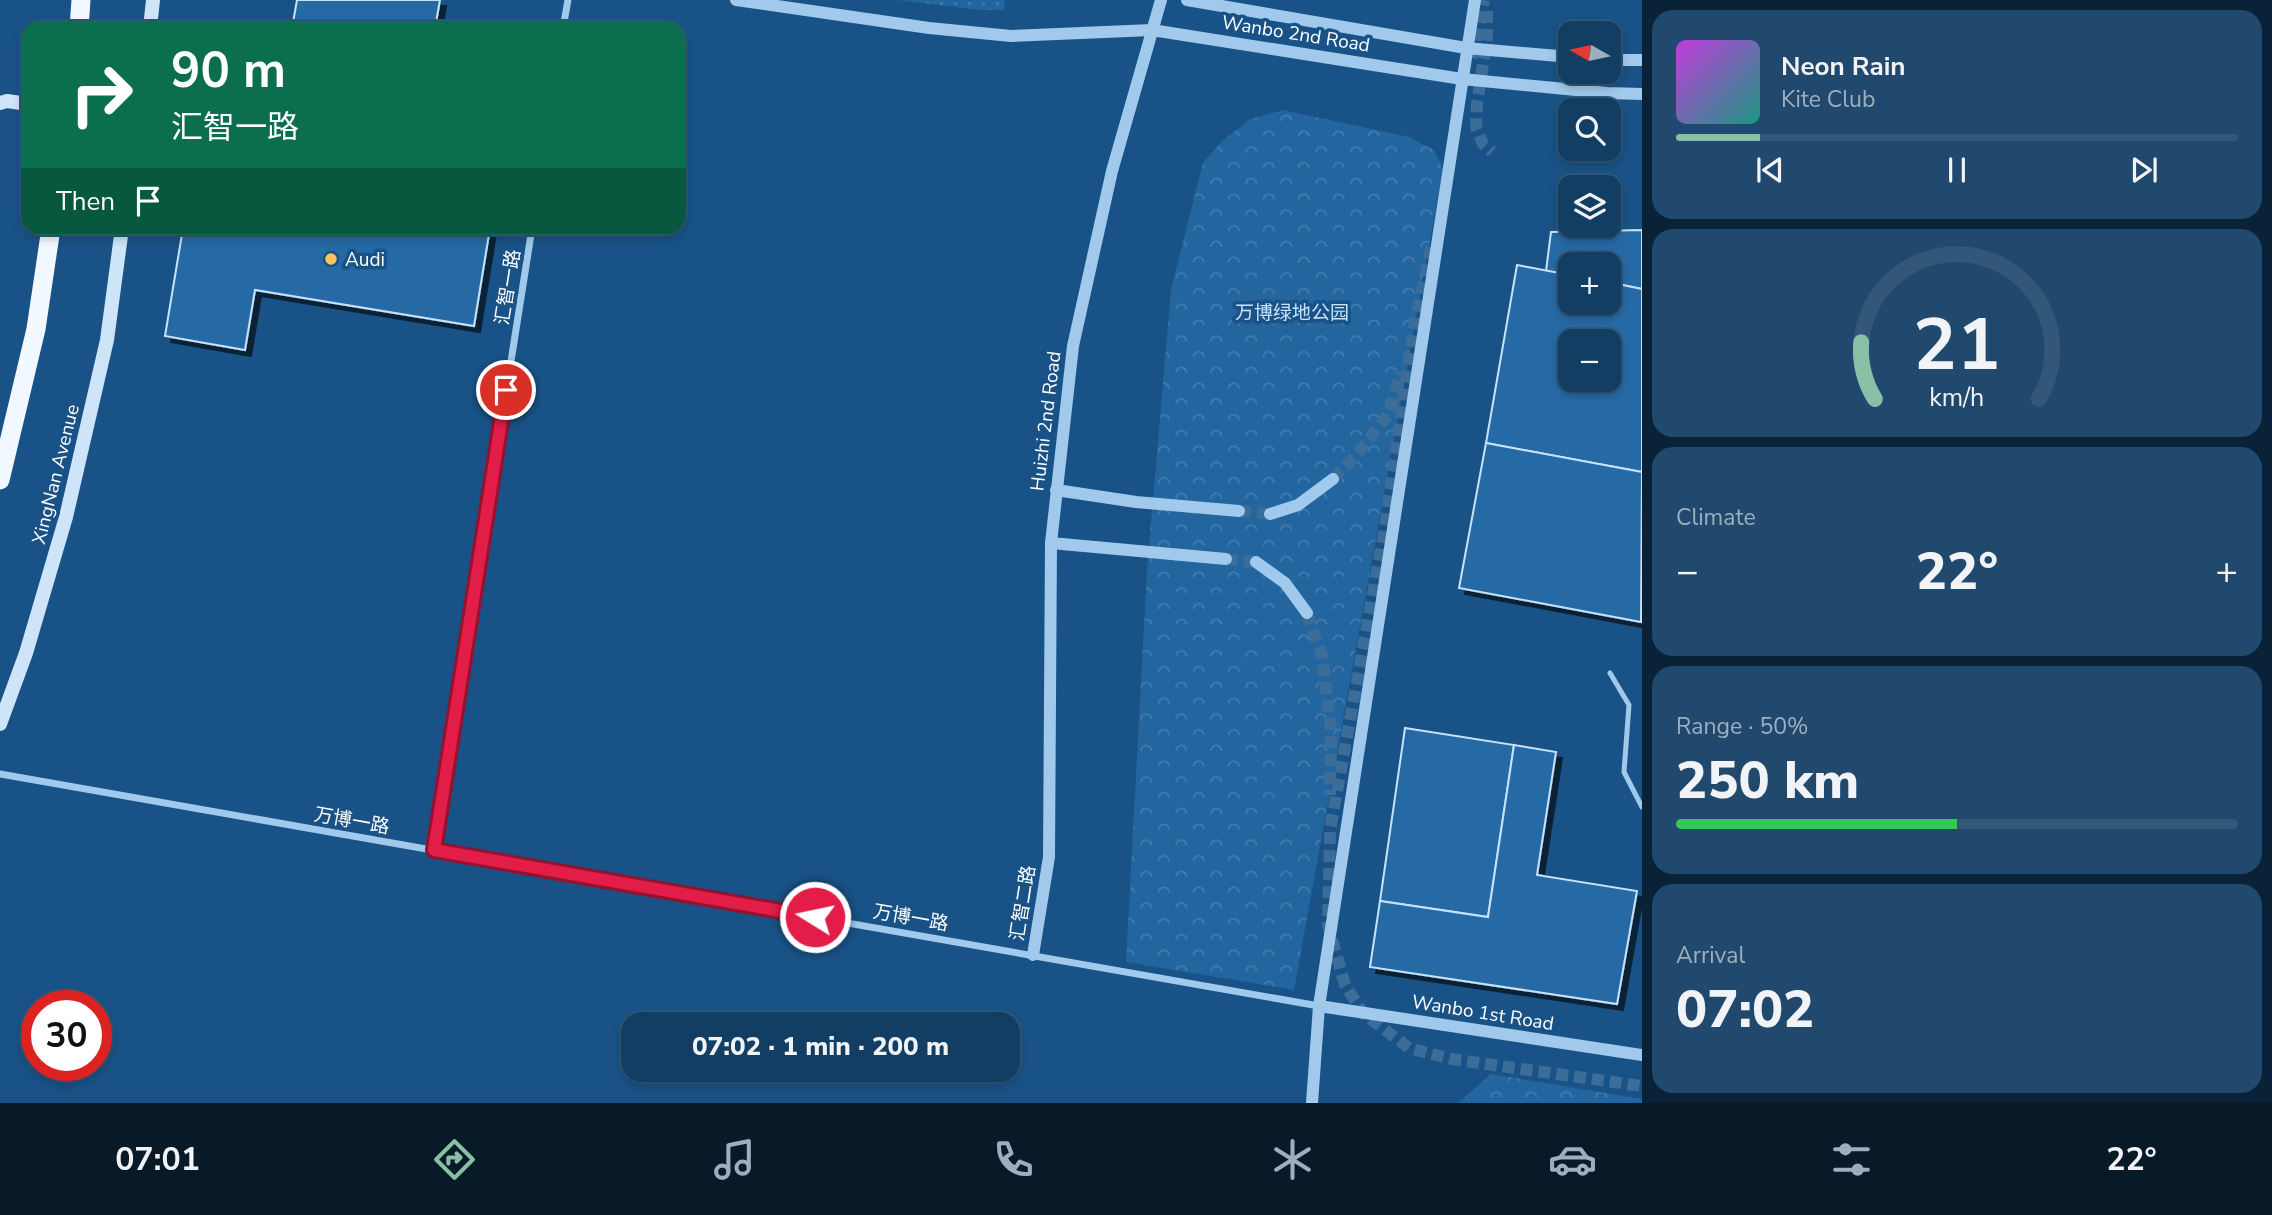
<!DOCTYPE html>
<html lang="en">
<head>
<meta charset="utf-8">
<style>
	:root { --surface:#133e64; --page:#20496d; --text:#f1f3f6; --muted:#9daebf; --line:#325778; --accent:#8abfa5 }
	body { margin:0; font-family:"Nunito Sans","Noto Sans SC",sans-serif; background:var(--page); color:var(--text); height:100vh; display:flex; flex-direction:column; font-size:26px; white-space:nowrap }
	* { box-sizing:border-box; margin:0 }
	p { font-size:23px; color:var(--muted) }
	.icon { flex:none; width:38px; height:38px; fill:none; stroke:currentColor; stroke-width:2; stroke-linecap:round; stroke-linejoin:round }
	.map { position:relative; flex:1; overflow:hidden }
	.drawer { display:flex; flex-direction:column; gap:10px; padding:10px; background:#0a2237; width:630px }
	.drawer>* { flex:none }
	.top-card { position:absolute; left:21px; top:21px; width:665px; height:214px; border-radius:21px; box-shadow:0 4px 10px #0003,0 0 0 2px var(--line); background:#0b6e4f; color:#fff; overflow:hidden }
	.needle { width:46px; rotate:279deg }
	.buttons { position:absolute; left:1558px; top:21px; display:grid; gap:14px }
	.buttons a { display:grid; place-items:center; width:63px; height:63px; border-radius:14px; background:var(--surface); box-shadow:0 4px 10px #0003,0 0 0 2px var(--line); font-size:35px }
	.speed { position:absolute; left:21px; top:990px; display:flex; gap:14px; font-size:35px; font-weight:700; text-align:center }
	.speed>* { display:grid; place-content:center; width:91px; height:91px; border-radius:50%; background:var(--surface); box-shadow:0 4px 10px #0003,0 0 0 2px var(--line); line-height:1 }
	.speed .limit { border:10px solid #d22; background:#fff; color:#111 }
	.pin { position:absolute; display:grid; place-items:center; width:60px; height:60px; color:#fff; margin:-30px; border:4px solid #fff; border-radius:50%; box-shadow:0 2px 7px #0007 }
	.me { position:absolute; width:77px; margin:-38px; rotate:280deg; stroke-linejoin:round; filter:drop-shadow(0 0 5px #0008) }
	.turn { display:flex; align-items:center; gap:24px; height:147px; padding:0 35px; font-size:32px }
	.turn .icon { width:91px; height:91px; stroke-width:2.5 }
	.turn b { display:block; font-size:49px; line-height:60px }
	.then { display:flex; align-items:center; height:66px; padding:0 35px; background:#0003; gap:14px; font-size:26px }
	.big { font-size:52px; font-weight:800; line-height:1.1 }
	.drawer .card { flex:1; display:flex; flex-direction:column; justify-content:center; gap:10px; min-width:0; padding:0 24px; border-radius:21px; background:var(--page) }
	.drawer .dial { align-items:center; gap:0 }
	.dial svg { height:182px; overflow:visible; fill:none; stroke:var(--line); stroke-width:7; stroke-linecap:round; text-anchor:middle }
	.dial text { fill:var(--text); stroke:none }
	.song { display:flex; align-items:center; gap:21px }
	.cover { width:84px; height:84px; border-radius:10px; background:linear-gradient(135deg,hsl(290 70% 55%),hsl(170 70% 35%)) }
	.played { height:7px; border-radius:4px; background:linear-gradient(90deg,var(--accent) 15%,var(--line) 15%) }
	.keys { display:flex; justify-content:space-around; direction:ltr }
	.heat { display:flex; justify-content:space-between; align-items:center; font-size:38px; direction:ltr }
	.charge { height:10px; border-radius:5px; background:linear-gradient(90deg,#34c759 50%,var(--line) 0) }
	.trip { position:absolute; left:621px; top:1012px; width:399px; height:70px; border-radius:21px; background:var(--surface); box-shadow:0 4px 10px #0003,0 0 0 2px var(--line); font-weight:800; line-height:70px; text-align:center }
	.menu { display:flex; height:112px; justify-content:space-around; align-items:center; background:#081928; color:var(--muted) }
	.menu .icon { width:49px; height:49px }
	.menu .active { color:var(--accent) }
	.menu b { font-size:32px; color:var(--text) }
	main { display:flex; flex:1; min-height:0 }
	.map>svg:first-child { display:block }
</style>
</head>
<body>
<main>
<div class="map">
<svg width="1642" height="1103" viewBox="0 0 1642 1103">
	<defs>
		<pattern id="grass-dots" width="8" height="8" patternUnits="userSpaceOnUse" patternTransform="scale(1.75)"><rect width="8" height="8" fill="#22659f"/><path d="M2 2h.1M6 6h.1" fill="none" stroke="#437cad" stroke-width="1.8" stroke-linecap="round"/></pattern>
		<pattern id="park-crowns" width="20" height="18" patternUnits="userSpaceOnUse" patternTransform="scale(1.75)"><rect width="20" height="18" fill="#22659f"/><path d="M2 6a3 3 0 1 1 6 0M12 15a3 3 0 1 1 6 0" fill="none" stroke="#437cad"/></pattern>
		<filter id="shadow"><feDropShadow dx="6" dy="6" stdDeviation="0" flood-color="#0009"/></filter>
	</defs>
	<rect width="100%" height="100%" fill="#195286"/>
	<!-- grass -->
	<path fill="url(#grass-dots)" d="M 897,0 L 1005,0 L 1004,10 L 980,10 Z"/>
	<!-- park -->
	<g fill="url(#park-crowns)">
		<path d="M 1283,110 L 1409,137 L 1434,150 L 1443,169 L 1294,990 L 1126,962 L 1147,570 L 1171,290 L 1203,163 L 1222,141 L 1251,119 Z"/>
		<path d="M 1491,1074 L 1642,1099 L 1642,1103 L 1458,1103 Z"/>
	</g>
	<!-- building -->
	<g fill="#286aa5" stroke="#c6e1f9" stroke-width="2" fill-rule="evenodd" filter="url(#shadow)">
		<path d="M 297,0 L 440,0 L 435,28 L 292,28 Z"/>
		<path d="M 183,228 L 490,228 L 474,326 L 255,290 L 245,350 L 165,336 Z"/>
		<path d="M 1642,230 L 1642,289 L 1608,282 L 1608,264 L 1570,264 L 1570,275 L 1546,271 L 1551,232 Z"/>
		<path d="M 1517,265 L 1570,275 L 1570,303 L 1608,303 L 1608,282 L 1642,289 L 1642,472 L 1486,443 ZM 1570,341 L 1608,341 L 1608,380 L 1570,380 Z"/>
		<path d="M 1486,443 L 1642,472 L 1641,622 L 1459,588 Z"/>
		<path d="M 1405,728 L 1514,745 L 1488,917 L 1380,901 Z"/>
		<path d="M 1514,745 L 1556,752 L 1537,875 L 1637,891 L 1617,1004 L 1370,967 L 1380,901 L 1488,917 Z"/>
	</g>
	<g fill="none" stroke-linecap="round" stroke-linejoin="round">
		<!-- tertiary-tunnel -->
		<g stroke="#3c6c98" stroke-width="12" stroke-dasharray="12 6" stroke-linecap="butt">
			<path d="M 1487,11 L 1487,37 L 1477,104 L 1476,127 L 1483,144 L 1492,152"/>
			<path d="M 1472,58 L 1484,0"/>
			<path d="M 1431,247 L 1414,328 L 1385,527 L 1330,830 L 1328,925 L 1345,985 L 1363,1013 L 1409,1048 L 1451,1059 L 1642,1086"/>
			<path d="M 1333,479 L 1359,452 L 1389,413 L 1401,372"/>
			<path d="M 1239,511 L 1270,514"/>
			<path d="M 1226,559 L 1256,562"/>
			<path d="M 1307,613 L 1322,656 L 1331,729 L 1330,795"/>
		</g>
		<!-- service -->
		<path stroke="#a0c9ec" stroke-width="5" d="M 1610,673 L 1629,705 L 1624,772 L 1642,807"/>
		<!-- minor -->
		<g stroke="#a0c9ec" stroke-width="7">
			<path d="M 563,28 L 568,0"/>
			<path d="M 0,774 L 1319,1006"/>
			<path d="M 434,850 L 532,228"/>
		</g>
		<!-- tertiary -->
		<g stroke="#a0c9ec" stroke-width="12">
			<path d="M 736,0 L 929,28 L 1011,36 L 1152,30 L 1462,79 L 1607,93 L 1642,94"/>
			<path d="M 1187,0 L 1466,48 L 1570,57"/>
			<path d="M 1608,60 L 1642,60"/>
			<path d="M 1056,490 L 1136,502 L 1239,511"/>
			<path d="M 1270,514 L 1298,505 L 1333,479"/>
			<path d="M 1051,543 L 1226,559"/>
			<path d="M 1256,562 L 1285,583 L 1307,613"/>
			<path d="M 1033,955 L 1049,857 L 1051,543 L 1073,346 L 1112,171 L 1161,0"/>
			<path d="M 1319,1006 L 1642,1055"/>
			<path d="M 1312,1103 L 1319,1006 L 1475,0"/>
		</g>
		<!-- secondary -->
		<g stroke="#cde4f9" stroke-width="14">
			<path d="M 150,28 L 153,0"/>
			<path d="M 0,103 L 7,101 L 28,104"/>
			<path d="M 0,724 L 26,653 L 66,517 L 107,340 L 122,228"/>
		</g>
		<!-- trunk -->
		<g stroke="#f2f8ff" stroke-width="19">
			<path d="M 79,28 L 81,0"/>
			<path d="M 0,480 L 36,329 L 51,228"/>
		</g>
	</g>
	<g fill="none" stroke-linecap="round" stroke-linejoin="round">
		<!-- route casing -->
		<g stroke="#92132f" stroke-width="18">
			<path id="route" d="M 506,390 L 434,850 L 815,917"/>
		</g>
		<!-- route -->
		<use href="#route" stroke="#e11d48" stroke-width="12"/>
	</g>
	<!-- markers -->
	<circle fill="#ffc25c" stroke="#195286" stroke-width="2.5" cx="331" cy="259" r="7"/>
	<g text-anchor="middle" stroke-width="7" stroke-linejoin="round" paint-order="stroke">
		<!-- street labels -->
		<g font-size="19" fill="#fff" stroke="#195286">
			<text transform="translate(1296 33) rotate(9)" y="7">Wanbo 2nd Road</text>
			<text transform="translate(507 287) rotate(-81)" y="7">汇智一路</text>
			<text transform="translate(1045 421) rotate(-83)" y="7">Huizhi 2nd Road</text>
			<text transform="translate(55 474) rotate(-76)" y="7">XingNan Avenue</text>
			<text transform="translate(352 820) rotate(10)" y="7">万博一路</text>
			<text transform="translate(1022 903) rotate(-81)" y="7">汇智二路</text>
			<text transform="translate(911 917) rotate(10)" y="7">万博一路</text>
			<text transform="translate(1483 1012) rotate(9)" y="7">Wanbo 1st Road</text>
		</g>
		<!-- poi labels -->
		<g font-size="19" fill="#fff" stroke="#195286" text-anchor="start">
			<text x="345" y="266">Audi</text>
		</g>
		<!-- park labels -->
		<g font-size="19" fill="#c6e1f9" stroke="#195286">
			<text x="1292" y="319">万博绿地公园</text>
		</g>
	</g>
</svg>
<div class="buttons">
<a><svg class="needle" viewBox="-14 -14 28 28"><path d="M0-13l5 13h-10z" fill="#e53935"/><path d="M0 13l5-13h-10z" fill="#9daebf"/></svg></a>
<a><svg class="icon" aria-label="search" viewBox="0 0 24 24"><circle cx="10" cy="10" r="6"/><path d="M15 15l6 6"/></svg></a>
<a><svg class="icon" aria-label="layers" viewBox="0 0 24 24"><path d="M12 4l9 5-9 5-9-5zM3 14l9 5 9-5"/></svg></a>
<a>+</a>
<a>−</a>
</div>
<div class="speed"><div class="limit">30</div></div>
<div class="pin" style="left:506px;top:390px;background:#d93025"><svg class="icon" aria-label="arrive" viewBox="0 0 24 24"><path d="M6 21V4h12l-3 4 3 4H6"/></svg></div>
<svg class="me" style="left:815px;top:917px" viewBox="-20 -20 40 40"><circle r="17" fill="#e11d48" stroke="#fff" stroke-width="3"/><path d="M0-11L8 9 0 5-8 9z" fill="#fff"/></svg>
<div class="trip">07:02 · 1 min · 200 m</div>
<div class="top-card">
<div class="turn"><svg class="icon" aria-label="right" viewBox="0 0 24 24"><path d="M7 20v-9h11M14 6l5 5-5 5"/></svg><div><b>90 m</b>汇智一路</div></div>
<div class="then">Then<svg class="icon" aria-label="arrive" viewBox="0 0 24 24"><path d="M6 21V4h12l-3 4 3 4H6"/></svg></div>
</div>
</div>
<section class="drawer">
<div class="card">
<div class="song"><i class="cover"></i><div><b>Neon Rain</b><p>Kite Club</p></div></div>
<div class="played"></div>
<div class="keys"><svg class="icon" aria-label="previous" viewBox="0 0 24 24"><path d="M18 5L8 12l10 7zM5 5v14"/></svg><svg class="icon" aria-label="pause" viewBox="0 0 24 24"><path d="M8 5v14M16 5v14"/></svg><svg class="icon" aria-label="next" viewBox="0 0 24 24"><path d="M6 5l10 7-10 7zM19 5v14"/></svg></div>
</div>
<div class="card dial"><svg viewBox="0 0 100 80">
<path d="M14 69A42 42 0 1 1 86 69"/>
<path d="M14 69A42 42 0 0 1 8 44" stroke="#8abfa5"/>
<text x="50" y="56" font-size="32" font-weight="700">21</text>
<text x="50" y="72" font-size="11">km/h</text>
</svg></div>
<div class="card"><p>Climate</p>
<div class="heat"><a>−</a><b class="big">22°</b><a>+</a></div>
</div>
<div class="card"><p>Range · 50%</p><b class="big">250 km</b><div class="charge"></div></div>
<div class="card"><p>Arrival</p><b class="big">07:02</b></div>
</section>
</main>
<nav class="menu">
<b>07:01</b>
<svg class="icon active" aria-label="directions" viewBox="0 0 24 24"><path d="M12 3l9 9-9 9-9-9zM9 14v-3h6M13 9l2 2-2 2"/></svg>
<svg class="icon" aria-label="music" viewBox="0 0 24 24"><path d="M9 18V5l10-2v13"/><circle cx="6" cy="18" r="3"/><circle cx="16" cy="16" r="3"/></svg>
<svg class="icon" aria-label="phone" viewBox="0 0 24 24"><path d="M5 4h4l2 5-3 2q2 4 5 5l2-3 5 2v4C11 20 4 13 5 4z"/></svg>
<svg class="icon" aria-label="climate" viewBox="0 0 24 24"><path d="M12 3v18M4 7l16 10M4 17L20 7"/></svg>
<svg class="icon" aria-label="car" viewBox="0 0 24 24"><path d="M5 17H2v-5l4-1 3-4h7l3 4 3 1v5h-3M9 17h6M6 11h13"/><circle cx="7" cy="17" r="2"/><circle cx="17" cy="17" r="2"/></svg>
<svg class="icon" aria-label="filters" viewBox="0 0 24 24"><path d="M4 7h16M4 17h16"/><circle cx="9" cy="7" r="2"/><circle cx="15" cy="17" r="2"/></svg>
<b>22°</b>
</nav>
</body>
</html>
